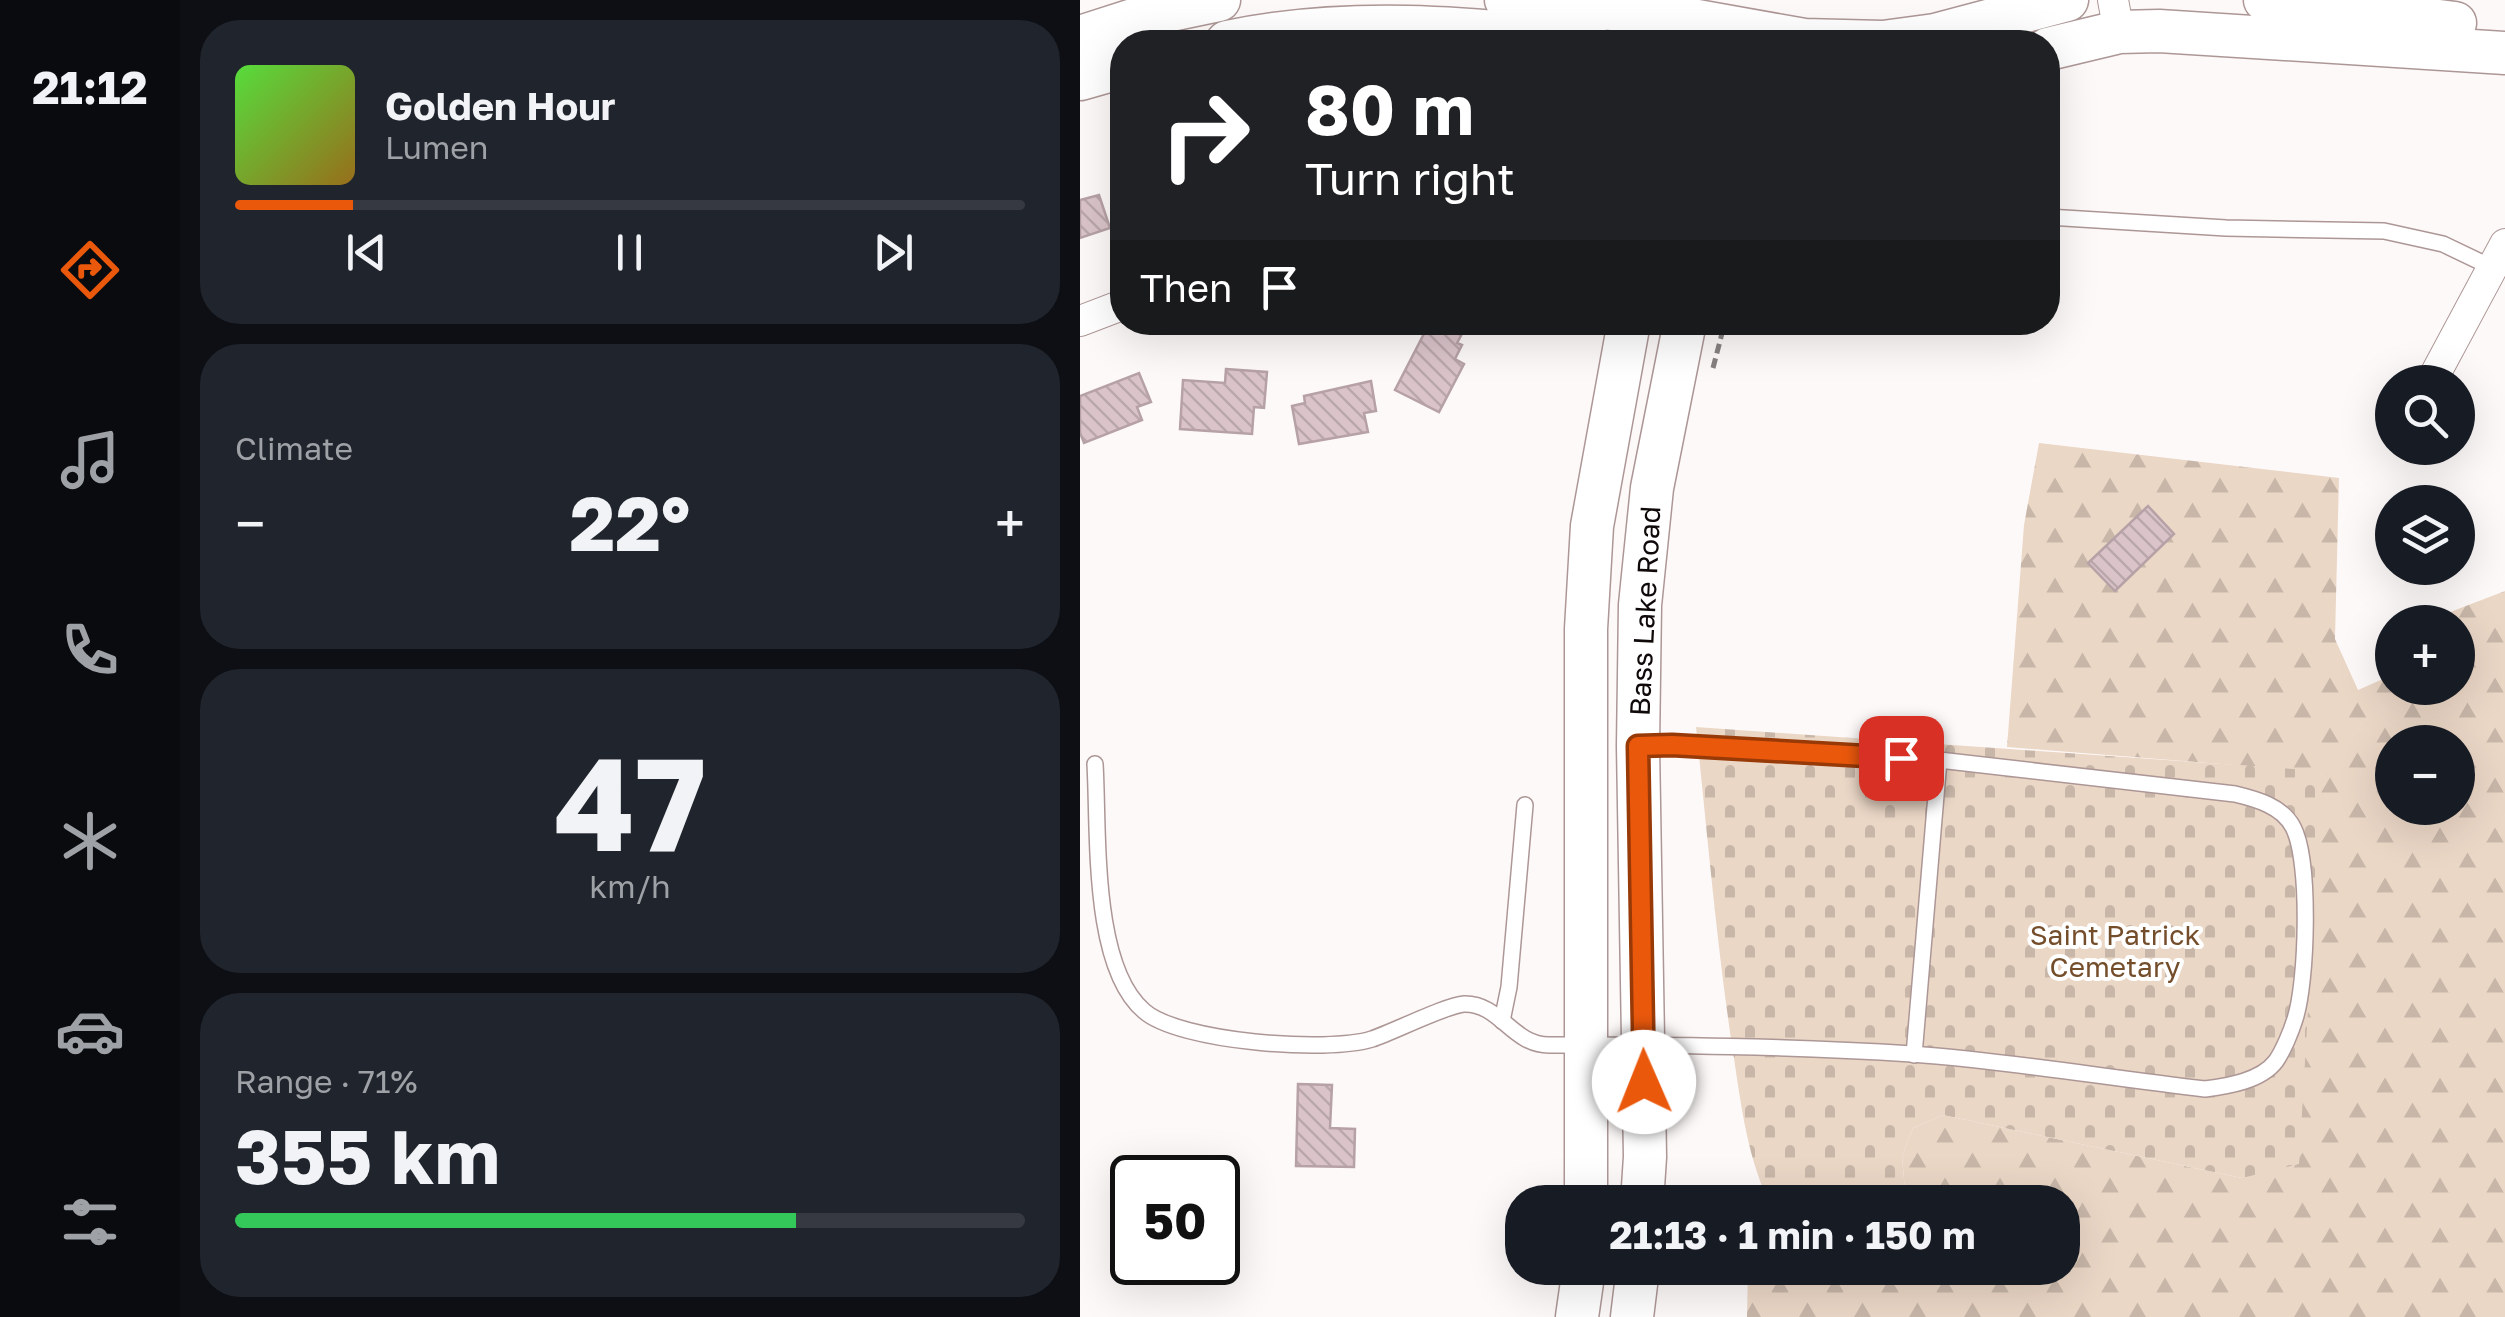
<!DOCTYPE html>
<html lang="en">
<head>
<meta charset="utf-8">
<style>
	:root { --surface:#171b24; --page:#20242c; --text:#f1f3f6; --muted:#9ea1a6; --line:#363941; --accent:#ea580c }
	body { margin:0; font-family:"Golos Text",sans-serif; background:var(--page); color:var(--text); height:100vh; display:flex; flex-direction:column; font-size:38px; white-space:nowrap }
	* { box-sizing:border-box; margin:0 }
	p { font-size:32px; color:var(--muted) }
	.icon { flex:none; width:55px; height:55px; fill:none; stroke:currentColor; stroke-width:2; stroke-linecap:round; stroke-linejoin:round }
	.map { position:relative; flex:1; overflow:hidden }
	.panel { display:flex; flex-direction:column; gap:20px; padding:20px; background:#0d0f14; width:900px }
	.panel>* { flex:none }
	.top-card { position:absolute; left:30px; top:30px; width:950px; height:305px; border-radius:40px; box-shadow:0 10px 40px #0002; background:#202124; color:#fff; overflow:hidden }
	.controls { position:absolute; left:1295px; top:365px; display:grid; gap:20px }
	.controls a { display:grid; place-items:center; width:100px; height:100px; border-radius:50%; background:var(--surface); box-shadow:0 10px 40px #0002; font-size:50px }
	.speed { position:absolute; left:30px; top:1155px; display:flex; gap:20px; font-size:50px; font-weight:700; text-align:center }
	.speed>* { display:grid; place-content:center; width:130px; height:130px; border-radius:50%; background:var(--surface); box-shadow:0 10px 40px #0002; line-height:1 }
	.speed .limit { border:5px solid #111; border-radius:15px; background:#fff; color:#111 }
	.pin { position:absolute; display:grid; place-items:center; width:85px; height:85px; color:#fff; margin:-42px; border-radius:20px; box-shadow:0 5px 15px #0006 }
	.me { position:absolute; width:110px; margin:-55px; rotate:359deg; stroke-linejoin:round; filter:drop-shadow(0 0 8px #0008) }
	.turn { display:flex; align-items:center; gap:35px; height:210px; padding:0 30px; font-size:45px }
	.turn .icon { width:130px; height:130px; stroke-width:2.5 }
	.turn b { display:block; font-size:70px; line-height:85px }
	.then { display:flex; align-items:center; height:95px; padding:0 30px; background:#0003; gap:20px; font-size:38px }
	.big { font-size:75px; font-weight:700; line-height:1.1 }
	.panel .widget { flex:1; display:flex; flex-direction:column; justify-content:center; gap:15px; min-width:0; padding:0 35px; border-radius:40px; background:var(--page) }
	.panel .dial { align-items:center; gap:0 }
	.dial b { font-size:130px; line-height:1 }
	.song { display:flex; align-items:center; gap:30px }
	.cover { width:120px; height:120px; border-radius:15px; background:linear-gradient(135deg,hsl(110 70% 55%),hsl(40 70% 35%)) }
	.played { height:10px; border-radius:5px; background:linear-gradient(90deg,var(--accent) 15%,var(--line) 15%) }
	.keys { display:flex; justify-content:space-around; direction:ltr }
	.heat { display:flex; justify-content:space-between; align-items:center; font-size:55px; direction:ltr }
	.charge { height:15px; border-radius:8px; background:linear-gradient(90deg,#34c759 71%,var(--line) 0) }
	.trip { position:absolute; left:425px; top:1185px; width:575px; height:100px; border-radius:40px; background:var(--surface); box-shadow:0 10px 40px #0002; font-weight:700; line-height:100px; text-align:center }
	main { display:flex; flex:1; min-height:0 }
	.tabs { display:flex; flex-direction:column; width:180px; justify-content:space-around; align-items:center; background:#090b0e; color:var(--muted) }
	.tabs .icon { width:70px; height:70px }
	.tabs .active { color:var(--accent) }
	.tabs b { font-size:45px; color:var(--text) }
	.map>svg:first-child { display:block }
</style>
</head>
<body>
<main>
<nav class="tabs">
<b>21:12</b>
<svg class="icon active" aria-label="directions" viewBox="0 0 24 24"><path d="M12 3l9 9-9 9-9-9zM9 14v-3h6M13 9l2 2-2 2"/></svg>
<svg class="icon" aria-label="music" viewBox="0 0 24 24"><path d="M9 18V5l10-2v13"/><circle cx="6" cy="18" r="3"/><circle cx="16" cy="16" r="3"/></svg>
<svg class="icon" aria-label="phone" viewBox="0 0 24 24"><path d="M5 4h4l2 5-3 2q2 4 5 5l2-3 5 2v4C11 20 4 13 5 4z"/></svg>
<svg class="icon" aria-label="climate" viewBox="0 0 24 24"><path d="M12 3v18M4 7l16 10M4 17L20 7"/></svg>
<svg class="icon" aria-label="car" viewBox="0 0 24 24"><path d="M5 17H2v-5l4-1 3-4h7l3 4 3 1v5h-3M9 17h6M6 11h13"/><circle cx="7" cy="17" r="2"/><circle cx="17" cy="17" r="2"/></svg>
<svg class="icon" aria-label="filters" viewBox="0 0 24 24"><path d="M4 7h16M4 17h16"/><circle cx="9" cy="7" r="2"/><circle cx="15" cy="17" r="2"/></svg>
</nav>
<section class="panel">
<div class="widget">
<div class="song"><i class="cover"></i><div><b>Golden Hour</b><p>Lumen</p></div></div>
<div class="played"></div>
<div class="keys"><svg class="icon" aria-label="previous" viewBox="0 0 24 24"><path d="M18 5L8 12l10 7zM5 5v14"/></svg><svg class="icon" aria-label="pause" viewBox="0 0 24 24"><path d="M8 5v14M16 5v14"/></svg><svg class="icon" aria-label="next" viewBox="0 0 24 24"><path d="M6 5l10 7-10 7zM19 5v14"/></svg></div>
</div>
<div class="widget"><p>Climate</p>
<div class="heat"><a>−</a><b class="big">22°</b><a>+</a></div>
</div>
<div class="widget dial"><b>47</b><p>km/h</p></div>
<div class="widget"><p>Range · 71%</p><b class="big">355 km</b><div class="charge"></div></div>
</section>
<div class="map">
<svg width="1425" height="1317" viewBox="0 0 1425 1317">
	<defs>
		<pattern id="forest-firs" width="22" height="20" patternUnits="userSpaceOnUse" patternTransform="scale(2.5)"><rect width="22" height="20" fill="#ebd7c6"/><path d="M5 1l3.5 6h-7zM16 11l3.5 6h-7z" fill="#c8b7a9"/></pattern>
		<pattern id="cemetery-stones" width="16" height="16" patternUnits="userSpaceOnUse" patternTransform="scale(2.5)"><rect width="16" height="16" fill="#ebd7c6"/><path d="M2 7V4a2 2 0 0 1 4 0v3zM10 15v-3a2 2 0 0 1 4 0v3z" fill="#c8b7a9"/></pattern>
		<pattern id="building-back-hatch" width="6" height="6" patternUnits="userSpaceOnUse" patternTransform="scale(2.5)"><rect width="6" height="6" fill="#dac4ca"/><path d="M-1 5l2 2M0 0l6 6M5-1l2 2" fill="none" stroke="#baa7ac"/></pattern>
	</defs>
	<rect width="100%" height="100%" fill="#fef9f9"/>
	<!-- forest -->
	<path fill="url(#forest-firs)" fill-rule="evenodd" d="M 959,443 L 1259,478 L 1255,639 L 1278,690 L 1312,675 L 1312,688 L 1378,688 L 1378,622 L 1350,622 L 1352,619 L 1425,591 L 1425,1317 L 667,1317 L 668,1268 L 752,1268 L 781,1281 L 810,1278 L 816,1268 L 982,1268 L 982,1202 L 826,1202 L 822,1156 L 833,1128 L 863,1115 L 1162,1178 L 1242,772 L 927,747 L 944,525 ZM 1312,742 L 1378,742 L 1378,808 L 1312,808 Z"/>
	<!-- cemetery -->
	<path fill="url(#cemetery-stones)" d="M 616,727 L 1242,771 L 1219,1164 L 1162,1178 L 863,1115 L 833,1128 L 822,1156 L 826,1202 L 689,1202 C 665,1151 660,1095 651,1039 C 636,936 627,831 616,727 Z"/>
	<!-- building -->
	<g fill="url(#building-back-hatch)" stroke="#b6a1a6" stroke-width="2.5">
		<path d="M 19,195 L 30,228 L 0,238 L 0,200 Z"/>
		<path d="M 350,322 L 388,323 L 377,343 L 382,345 L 375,359 L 384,364 L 359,412 L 315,390 Z"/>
		<path d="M 146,369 L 187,372 L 184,408 L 174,407 L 172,434 L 100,429 L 103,380 L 145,383 Z"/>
		<path d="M 59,373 L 71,402 L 57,407 L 62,420 L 4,443 L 0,433 L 0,396 Z"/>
		<path d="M 291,381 L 296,411 L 284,413 L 288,432 L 219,444 L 212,406 L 225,403 L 224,396 Z"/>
		<path d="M 1068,506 L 1094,534 L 1035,591 L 1008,563 Z"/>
		<path d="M 218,1084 L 252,1085 L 250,1128 L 275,1129 L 274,1167 L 216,1166 Z"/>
	</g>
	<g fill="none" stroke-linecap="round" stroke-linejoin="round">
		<!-- lane casing -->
		<g stroke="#ad9796" stroke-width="18">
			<g id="lane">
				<path d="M 968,217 L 1146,228 L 1304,231 L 1363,244 L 1413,268"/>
				<path d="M 15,764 C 19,831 11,966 64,1011 C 99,1042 248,1053 292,1039 C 313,1032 367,1005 384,1004 C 420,1003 432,1045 469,1045 C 589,1045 711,1046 832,1054 C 930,1061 1028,1078 1125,1089 C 1148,1086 1181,1081 1196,1061 C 1203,1051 1211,1032 1215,1019 C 1227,983 1231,861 1213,827 C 1202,806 1176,799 1155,794 L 859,760 L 591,745 L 563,746"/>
				<path d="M 422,1021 L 429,987 L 445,805"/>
				<path d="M 834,1055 L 859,760"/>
			</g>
		</g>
		<!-- street casing -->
		<g stroke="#ad9796" stroke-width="32">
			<g id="street">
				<path d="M 1033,0 L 1039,32"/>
				<path d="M 0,321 L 42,305"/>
				<path d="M 1351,382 L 1425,244"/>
			</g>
		</g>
		<!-- secondary casing -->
		<g stroke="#ad9796" stroke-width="45">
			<g id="secondary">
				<path d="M 426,0 L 567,12 L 724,40 L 803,42 L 855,35 L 987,0"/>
				<path d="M 1185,0 L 1375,23"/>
				<path d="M 0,37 L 72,14 L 139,0"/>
				<path d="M 147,42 C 266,17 389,27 509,42"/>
				<path d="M 968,49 L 1039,32 L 1079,31 L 1425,53"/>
				<path d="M 0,79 L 42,67"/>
				<path d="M 506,1202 L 506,629 L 512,526 L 549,322"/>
				<path d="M 562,1202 L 565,1157 L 558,746 L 560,605 L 572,488 L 605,322"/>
				<path d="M 497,1317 L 504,1268"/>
				<path d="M 552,1317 L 558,1268"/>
			</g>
		</g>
		<!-- path -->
		<path stroke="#878181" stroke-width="5" stroke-dasharray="10 5" stroke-linecap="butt" d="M 633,368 L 645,322"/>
		<!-- lane -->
		<use href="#lane" stroke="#fff" stroke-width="15"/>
		<!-- street -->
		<use href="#street" stroke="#fff" stroke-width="30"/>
		<!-- secondary -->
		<use href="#secondary" stroke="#fff" stroke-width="42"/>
	</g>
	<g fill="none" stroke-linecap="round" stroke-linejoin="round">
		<!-- route casing -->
		<g stroke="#983908" stroke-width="25">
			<path id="route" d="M 564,1082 L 558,746 L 592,745 L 821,758"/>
		</g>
		<!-- route -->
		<use href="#route" stroke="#ea580c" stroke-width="18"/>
	</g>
	<g text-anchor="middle" stroke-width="8" stroke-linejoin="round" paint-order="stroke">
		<!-- street labels -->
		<g font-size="28" fill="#100909" stroke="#fff">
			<text transform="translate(565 611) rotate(-87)" y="10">Bass Lake Road</text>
		</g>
		<!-- park labels -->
		<g font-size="28" fill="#744d2b" stroke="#fff">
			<text x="1035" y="945">Saint Patrick<tspan x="1035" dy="32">Cemetary</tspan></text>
		</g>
	</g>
</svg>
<div class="controls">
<a><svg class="icon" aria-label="search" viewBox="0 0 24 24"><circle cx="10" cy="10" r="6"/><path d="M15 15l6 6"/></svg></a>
<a><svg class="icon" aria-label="layers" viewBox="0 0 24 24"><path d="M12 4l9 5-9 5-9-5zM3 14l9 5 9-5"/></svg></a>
<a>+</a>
<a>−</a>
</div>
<div class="speed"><div class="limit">50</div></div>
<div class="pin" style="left:821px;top:758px;background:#d93025"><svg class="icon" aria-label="arrive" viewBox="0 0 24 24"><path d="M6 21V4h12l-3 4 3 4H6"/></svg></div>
<svg class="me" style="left:564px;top:1082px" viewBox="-20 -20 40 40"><circle r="19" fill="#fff"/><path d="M0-13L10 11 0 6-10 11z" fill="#ea580c"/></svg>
<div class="trip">21:13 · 1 min · 150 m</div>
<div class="top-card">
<div class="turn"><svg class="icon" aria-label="right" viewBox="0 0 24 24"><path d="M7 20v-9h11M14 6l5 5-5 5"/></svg><div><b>80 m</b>Turn right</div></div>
<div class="then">Then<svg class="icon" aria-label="arrive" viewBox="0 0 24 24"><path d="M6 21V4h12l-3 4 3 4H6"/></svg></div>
</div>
</div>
</main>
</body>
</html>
